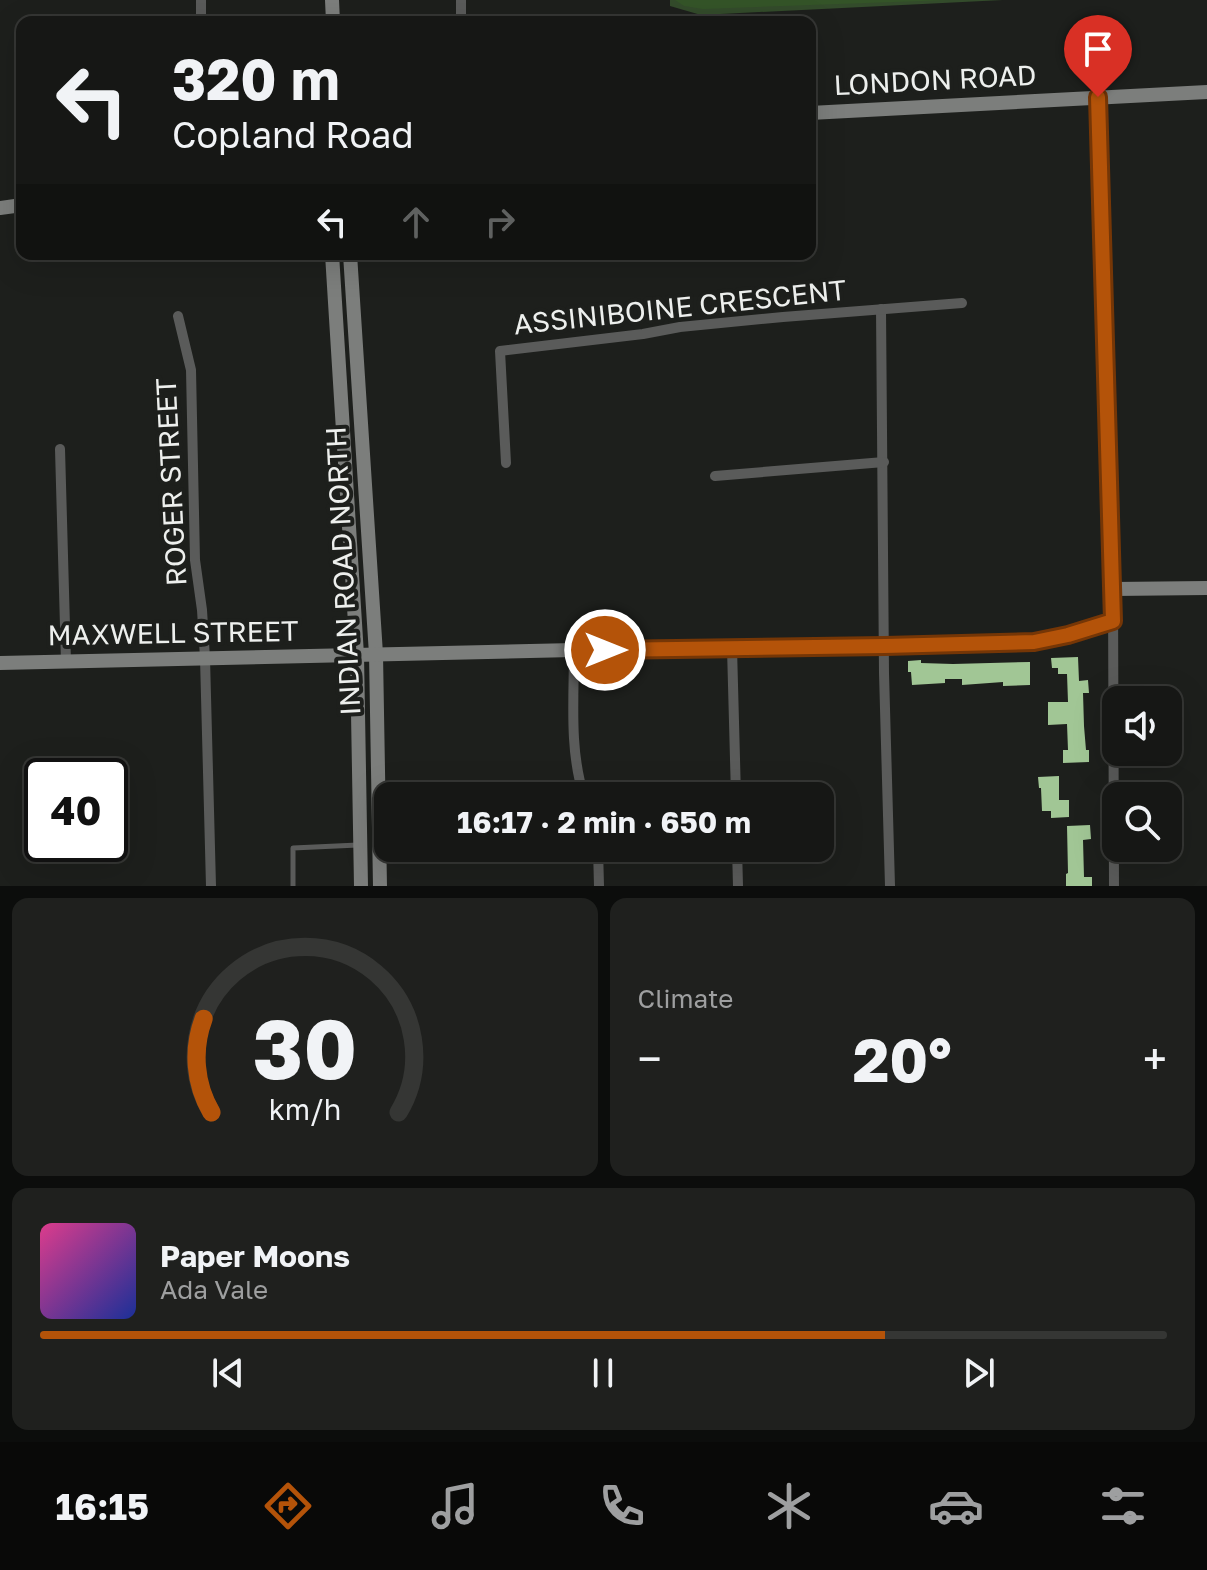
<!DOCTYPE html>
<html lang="en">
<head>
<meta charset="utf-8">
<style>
	:root { --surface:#161715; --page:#1f201e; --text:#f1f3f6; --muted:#9e9fa0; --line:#353634; --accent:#b45309 }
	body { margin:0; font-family:"Golos Text",sans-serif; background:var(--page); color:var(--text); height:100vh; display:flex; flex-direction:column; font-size:30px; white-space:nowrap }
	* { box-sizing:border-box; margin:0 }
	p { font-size:26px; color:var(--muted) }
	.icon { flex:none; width:44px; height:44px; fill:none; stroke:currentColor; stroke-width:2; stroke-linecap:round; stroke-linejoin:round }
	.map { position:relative; height:886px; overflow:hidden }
	.side { display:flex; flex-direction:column; gap:12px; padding:12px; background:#0c0d0c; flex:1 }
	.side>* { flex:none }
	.guide { position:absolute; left:16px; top:16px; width:800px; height:244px; border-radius:16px; box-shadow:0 8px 32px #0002,0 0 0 2px var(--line); background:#161715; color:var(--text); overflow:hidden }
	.buttons { position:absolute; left:1102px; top:686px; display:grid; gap:16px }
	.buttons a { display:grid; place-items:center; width:80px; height:80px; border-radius:16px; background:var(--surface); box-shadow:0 8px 32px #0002,0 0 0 2px var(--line); font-size:40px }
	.speed { position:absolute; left:24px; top:758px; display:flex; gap:16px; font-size:40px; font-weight:700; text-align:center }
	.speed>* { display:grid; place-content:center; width:104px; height:104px; border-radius:50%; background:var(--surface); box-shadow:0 8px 32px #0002,0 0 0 2px var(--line); line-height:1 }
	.speed .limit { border:4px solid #111; border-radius:12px; background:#fff; color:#111 }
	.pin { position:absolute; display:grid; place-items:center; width:68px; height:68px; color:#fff; margin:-82px -34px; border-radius:50% 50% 50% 0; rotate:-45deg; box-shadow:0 0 8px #0007 }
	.pin .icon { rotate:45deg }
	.me { position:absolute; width:88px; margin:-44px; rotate:90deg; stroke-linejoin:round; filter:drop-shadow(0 0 6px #0008) }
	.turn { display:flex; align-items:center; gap:28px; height:168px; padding:0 24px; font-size:36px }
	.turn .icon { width:104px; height:104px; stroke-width:2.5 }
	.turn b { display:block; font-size:56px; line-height:68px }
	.lanes { display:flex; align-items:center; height:76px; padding:0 24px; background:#0003; justify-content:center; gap:40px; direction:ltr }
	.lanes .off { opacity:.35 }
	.big { font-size:60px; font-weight:700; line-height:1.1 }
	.side .widget { flex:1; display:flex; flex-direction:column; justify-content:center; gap:12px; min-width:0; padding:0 28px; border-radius:16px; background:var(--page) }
	.side .dial { align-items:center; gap:0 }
	.dial svg { height:208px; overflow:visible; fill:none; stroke:var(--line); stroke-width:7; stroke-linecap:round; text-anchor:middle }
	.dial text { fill:var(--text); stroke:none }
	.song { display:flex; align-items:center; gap:24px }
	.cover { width:96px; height:96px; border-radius:12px; background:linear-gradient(135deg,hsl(330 70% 55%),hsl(230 70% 35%)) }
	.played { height:8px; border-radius:4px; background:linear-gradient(90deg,var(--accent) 75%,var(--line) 75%) }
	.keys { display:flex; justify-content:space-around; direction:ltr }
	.heat { display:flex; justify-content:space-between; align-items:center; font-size:44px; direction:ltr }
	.side .tiles { flex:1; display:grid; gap:12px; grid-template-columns:1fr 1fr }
	.widget:last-child { grid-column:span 2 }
	.trip { position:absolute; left:374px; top:782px; width:460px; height:80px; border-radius:16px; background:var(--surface); box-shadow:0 8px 32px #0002,0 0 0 2px var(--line); font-weight:700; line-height:80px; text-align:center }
	.dock { display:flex; height:128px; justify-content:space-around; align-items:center; background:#090908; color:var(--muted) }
	.dock .icon { width:56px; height:56px }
	.dock .selected { color:var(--accent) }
	.dock b { font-size:36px; color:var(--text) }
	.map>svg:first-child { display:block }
</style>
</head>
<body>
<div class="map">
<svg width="1207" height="886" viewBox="0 0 1207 886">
	<rect width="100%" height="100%" fill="#1d1f1c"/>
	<!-- green -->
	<path fill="#334b2b" d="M 670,0 L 1003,0 L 701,15 L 670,6 Z"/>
	<!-- forest -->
	<path fill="#345428" d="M 675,0 L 950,0 L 703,9 L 684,6 Z"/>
	<!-- building -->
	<g fill="#a1c695">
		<path d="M 1078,657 L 1079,681 L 1088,680 L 1089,693 L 1083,693 L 1084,726 L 1086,750 L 1089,750 L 1089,762 L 1063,763 L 1063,750 L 1068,750 L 1067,724 L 1048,725 L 1048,702 L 1068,702 L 1067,674 L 1058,674 L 1058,668 L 1052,668 L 1051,658 Z"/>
		<path d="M 921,660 L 921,663 L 953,664 L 1030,662 L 1030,685 L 1003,686 L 1003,682 L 962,685 L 962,679 L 945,679 L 945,683 L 912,685 L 911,672 L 908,672 L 908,661 Z"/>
		<path d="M 1059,776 L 1059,800 L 1069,800 L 1069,817 L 1051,818 L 1051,811 L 1042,811 L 1041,788 L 1039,788 L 1038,777 Z"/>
		<path d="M 1090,825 L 1091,839 L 1083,840 L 1084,877 L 1092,877 L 1092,886 L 1066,886 L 1066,874 L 1068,873 L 1067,826 Z"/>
	</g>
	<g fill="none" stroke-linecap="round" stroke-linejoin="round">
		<!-- lane -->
		<path stroke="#5a5b5a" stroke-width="5" d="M 293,886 L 293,848 L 358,845"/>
		<!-- street -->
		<g stroke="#5a5b5a" stroke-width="10">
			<path d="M 201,0 L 201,22"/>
			<path d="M 461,0 L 461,22"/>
			<path d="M 1098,97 L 1113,589 L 1114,886"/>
			<path d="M 881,309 L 884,673 L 890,886"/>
			<path d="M 178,316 L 191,370 L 195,560 L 202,610 L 205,658 L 211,886"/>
			<path d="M 60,449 L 66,662"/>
			<path d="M 506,463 L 500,351 L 643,334 L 680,327 L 783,317 L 962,303"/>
			<path d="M 715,476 L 884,462"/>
			<path d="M 732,648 L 736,796"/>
			<path d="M 574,650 C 574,698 569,750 584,796"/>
			<path d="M 598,848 L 599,886"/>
			<path d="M 737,848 L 738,886"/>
		</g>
		<!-- secondary -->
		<g stroke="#7c7e7c" stroke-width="14">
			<path d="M 332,0 L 333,22"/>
			<path d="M 810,113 L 1207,92"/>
			<path d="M 0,208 L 22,205"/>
			<path d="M 332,254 L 357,655 L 361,886"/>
			<path d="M 350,254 L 376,654 L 380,886"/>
			<path d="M 1113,589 L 1207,588"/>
			<path d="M 0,663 L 574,650 L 885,646 L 1034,642 L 1068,635 L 1113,621"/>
		</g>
	</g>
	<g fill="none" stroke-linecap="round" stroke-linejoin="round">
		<!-- route casing -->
		<g stroke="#753606" stroke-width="20">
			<path id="route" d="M 605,650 L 885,646 L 1034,642 L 1068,635 L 1113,621 L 1098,97"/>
		</g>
		<!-- route -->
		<use href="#route" stroke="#b45309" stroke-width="14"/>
	</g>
	<g text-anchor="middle" stroke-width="8" stroke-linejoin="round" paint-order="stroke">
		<!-- street labels -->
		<g font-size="28" fill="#edefed" stroke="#1d1f1c">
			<text transform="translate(935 80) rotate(-3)" y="10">LONDON ROAD</text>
			<text transform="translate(680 307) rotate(-6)" y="10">ASSINIBOINE CRESCENT</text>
			<text transform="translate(171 482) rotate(-93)" y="10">ROGER STREET</text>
			<text transform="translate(343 571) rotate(-93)" y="10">INDIAN ROAD NORTH</text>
			<text transform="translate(173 633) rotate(-1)" y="10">MAXWELL STREET</text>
		</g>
	</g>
</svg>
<div class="buttons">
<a><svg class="icon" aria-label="sound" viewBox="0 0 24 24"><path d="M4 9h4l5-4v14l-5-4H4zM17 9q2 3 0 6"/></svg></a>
<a><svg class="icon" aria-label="search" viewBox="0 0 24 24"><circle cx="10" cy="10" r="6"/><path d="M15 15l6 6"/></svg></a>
</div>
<div class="speed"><div class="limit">40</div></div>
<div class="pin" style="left:1098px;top:97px;background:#d93025"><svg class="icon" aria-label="arrive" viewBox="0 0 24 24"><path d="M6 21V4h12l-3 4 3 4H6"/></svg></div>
<svg class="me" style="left:605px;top:650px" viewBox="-20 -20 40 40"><circle r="17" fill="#b45309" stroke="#fff" stroke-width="3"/><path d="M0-11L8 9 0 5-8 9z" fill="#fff"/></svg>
<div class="trip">16:17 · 2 min · 650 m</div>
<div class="guide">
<div class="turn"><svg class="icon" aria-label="left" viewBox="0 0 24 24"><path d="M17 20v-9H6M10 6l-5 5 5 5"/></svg><div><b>320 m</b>Copland Road</div></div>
<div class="lanes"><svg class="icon" aria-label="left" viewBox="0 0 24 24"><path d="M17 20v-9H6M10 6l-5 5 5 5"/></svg><svg class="icon off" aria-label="ahead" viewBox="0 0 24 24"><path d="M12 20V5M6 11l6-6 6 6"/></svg><svg class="icon off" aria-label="right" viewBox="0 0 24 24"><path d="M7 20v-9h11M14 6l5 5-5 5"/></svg></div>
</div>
</div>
<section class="side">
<div class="tiles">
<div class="widget dial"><svg viewBox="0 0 100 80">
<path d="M14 69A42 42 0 1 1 86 69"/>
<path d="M14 69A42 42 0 0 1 11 33" stroke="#b45309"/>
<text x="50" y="56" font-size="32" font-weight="700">30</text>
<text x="50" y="72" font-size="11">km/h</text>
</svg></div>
<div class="widget"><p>Climate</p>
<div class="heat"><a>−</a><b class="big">20°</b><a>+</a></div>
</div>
<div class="widget">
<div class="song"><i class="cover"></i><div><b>Paper Moons</b><p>Ada Vale</p></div></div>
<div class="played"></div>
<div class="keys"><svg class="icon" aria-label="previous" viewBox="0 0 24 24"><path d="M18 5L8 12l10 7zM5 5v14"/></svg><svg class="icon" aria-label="pause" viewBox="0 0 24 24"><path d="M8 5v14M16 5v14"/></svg><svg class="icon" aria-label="next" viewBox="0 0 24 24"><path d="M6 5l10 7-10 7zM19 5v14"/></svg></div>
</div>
</div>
</section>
<nav class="dock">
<b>16:15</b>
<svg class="icon selected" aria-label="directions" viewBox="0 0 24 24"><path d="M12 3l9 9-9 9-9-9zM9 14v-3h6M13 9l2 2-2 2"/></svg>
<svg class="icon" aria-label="music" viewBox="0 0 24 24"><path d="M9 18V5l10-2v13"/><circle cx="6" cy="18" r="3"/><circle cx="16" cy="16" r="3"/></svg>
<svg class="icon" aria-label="phone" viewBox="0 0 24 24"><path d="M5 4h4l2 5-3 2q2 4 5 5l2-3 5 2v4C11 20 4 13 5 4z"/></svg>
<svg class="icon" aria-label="climate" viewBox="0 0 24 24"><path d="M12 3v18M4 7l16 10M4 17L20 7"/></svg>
<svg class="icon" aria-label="car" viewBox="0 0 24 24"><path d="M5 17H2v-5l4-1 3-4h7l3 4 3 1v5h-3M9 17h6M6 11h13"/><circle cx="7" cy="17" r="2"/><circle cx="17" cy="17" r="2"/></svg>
<svg class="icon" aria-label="filters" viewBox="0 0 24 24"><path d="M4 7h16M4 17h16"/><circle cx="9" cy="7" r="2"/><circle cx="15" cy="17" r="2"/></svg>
</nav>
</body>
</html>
